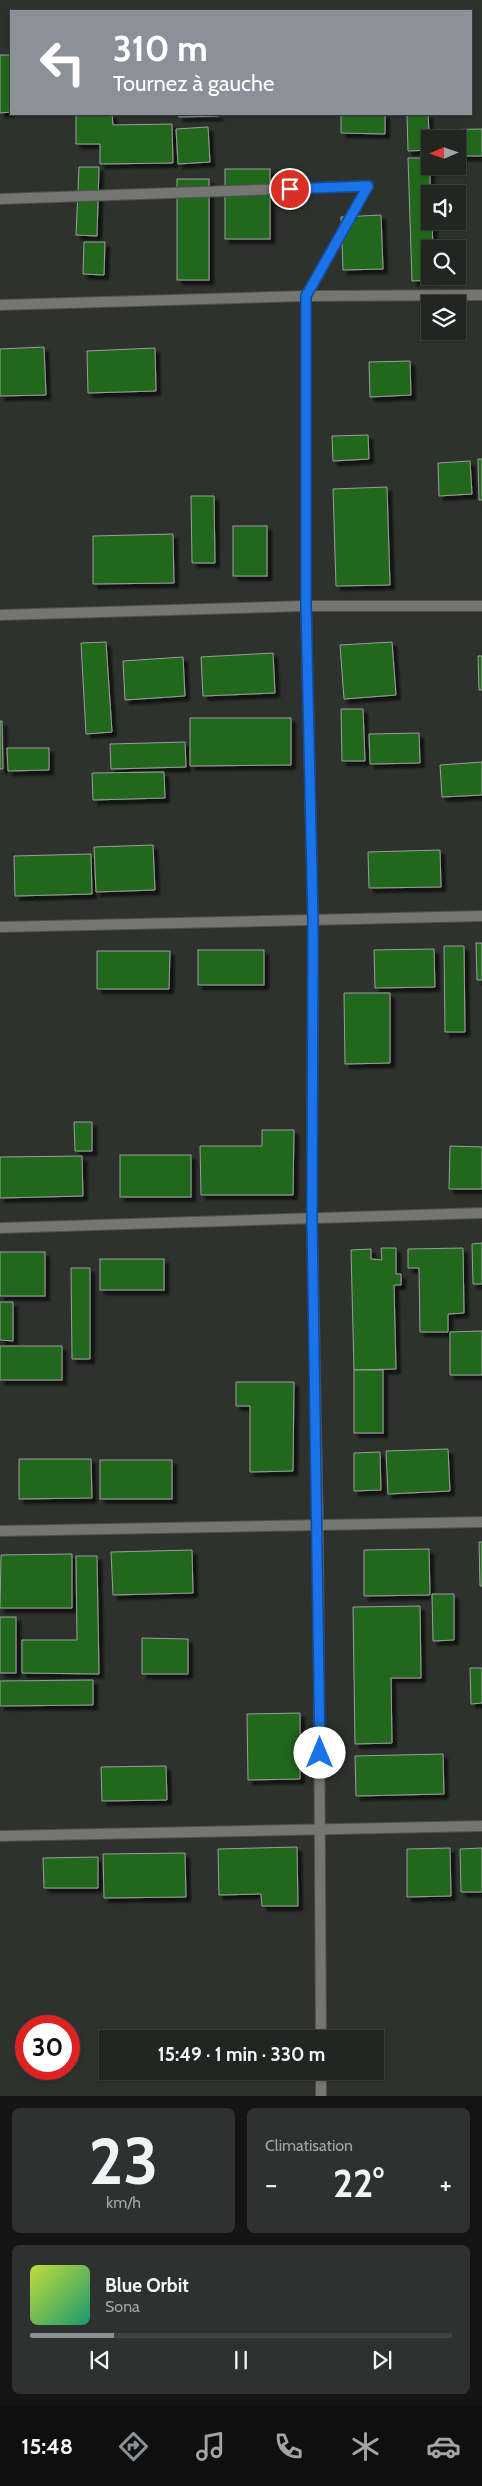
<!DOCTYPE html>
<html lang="fr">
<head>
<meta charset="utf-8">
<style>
	:root { --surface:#222522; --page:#2e312f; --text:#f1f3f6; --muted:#a2a5a5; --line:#3f4240; --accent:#8c9099 }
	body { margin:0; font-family:Cabin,sans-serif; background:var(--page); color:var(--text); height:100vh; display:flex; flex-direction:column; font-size:19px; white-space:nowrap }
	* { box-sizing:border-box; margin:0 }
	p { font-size:16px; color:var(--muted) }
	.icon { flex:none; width:28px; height:28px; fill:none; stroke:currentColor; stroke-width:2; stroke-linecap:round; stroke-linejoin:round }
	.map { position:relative; height:2096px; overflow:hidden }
	.sheet { display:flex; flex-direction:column; gap:12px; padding:12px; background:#131413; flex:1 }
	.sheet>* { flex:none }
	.top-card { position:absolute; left:10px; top:10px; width:462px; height:105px; border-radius:0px; box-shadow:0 1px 4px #0004,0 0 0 1px var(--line); background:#8c9099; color:#fff; overflow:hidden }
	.needle { width:32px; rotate:268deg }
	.fabs { position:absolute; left:421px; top:130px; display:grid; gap:10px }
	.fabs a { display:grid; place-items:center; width:45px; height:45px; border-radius:0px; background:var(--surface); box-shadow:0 1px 4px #0004,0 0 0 1px var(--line); font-size:25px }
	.speed { position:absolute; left:15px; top:2015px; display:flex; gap:10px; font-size:25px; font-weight:700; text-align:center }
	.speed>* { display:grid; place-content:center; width:65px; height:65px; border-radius:50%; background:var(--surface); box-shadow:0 1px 4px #0004,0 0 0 1px var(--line); line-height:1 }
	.speed .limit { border:8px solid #d22; background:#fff; color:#111 }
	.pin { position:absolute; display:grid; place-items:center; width:42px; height:42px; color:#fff; margin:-21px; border:2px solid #fff; border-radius:50%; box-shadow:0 1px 5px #0007 }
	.me { position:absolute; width:55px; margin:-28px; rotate:0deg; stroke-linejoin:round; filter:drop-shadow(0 0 4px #0008) }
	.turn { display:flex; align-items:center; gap:18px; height:105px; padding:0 20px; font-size:22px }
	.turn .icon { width:65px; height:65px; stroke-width:2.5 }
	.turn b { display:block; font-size:35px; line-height:42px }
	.big { font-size:38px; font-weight:700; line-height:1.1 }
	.sheet .tile { flex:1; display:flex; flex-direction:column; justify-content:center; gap:8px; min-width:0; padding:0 18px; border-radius:8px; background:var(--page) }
	.sheet .dial { align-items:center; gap:0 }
	.dial b { font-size:65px; line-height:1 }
	.song { display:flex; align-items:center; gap:15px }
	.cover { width:60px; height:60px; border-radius:8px; background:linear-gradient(135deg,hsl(70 70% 55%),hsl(160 70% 35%)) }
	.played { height:5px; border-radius:2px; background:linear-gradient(90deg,var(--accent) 20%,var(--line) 20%) }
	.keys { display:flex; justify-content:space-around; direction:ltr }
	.heat { display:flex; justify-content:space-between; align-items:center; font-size:28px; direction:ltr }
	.sheet .tiles { flex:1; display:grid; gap:12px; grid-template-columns:1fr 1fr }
	.tile:last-child { grid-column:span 2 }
	.trip { position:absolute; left:99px; top:2030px; width:285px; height:50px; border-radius:0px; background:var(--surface); box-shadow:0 1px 4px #0004,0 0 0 1px var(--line); font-weight:700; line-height:50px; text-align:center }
	.dock { display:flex; height:80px; justify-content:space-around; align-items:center; background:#0e0f0e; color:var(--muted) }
	.dock .icon { width:35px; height:35px }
	.dock .selected { color:var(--accent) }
	.dock b { font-size:22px; color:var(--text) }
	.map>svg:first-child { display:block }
</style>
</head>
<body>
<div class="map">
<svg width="482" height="2096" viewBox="0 0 482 2096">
	<defs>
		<filter id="shadow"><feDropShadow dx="4.5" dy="4.5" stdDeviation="1" flood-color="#0009"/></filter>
	</defs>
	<rect width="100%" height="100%" fill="#2e312e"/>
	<!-- building -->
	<g fill="#21671f" stroke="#9b9e9a" filter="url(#shadow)">
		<path d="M 0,55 L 11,55 L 11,112 L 0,113 Z"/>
		<path d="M 76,114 L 112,114 L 113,125 L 172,124 L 173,163 L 100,164 L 100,144 L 76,144 Z"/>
		<path d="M 179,114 L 219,114 L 219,116 L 179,117 Z"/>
		<path d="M 341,114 L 385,114 L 385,134 L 341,133 Z"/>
		<path d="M 407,114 L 428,114 L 430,150 L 408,151 Z"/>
		<path d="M 208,127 L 210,162 L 178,164 L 176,129 Z"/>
		<path d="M 482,129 L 482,156 L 458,156 L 458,139 L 436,139 L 435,130 Z"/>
		<path d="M 408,158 L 430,158 L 430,221 L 432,221 L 433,249 L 430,249 L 430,276 L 434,276 L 435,280 L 412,281 Z"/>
		<path d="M 79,167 L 99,167 L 97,236 L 76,235 Z"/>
		<rect x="225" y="169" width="45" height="70"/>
		<rect x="177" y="179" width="32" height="101"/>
		<path d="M 381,215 L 383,269 L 343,270 L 341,217 Z"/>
		<path d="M 84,242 L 105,242 L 104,275 L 83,274 Z"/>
		<path d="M 44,347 L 46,395 L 0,396 L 0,349 Z"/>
		<path d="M 155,348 L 156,391 L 88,393 L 87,351 Z"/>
		<path d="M 410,361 L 411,395 L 370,397 L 369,362 Z"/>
		<path d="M 368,435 L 369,459 L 333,461 L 332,436 Z"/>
		<path d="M 478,459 L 482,459 L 482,500 L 479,500 Z"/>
		<path d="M 470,461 L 472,494 L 439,496 L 438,463 Z"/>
		<path d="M 387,487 L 390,585 L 336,586 L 333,489 Z"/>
		<path d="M 191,496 L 214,496 L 215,563 L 192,563 Z"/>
		<rect x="233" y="526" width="34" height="50"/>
		<path d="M 173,534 L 174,583 L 93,584 L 93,536 Z"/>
		<path d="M 106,642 L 112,732 L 86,734 L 81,643 Z"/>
		<path d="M 392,642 L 396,695 L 344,699 L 340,645 Z"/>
		<path d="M 273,653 L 275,693 L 203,696 L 201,657 Z"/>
		<path d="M 478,656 L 482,656 L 482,690 L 479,690 Z"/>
		<path d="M 183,657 L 185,696 L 125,700 L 123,661 Z"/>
		<path d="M 341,709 L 363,709 L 365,761 L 342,761 Z"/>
		<path d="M 190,718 L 291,718 L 291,765 L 190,766 Z"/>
		<path d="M 0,721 L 2,721 L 3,769 L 0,769 Z"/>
		<path d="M 419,733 L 420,763 L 370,764 L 369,734 Z"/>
		<path d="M 185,742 L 186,767 L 111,769 L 110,744 Z"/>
		<path d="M 7,748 L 49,748 L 49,770 L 8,771 Z"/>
		<path d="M 482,762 L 482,795 L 442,797 L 440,765 Z"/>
		<path d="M 164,772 L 165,798 L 93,800 L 92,773 Z"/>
		<path d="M 153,845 L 155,890 L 96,892 L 94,847 Z"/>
		<path d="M 440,850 L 441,887 L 369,888 L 368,852 Z"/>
		<path d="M 91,854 L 92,894 L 15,896 L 14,856 Z"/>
		<path d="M 476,943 L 482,943 L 482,980 L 477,980 Z"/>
		<path d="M 444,946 L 464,946 L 465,1032 L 445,1032 Z"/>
		<path d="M 434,949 L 435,987 L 375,988 L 374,950 Z"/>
		<rect x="198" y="950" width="66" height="35"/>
		<path d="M 97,951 L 170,951 L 169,989 L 97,989 Z"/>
		<path d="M 344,993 L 390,993 L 390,1063 L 345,1064 Z"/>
		<path d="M 74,1122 L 92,1122 L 92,1151 L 75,1151 Z"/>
		<path d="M 262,1130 L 294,1130 L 293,1195 L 201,1195 L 200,1146 L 262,1146 Z"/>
		<path d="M 450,1146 L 482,1147 L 482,1189 L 449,1189 Z"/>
		<rect x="120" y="1155" width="71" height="42"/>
		<path d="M 82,1156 L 83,1196 L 0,1198 L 0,1157 Z"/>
		<path d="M 482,1243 L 482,1284 L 473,1284 L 472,1244 Z"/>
		<path d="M 381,1248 L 396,1248 L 396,1274 L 401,1274 L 401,1285 L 394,1285 L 396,1369 L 354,1370 L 351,1250 L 371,1249 L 371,1259 L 382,1260 Z"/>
		<path d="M 463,1248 L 464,1313 L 448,1314 L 448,1332 L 420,1332 L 419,1268 L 408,1268 L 408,1249 Z"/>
		<rect x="0" y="1252" width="45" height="44"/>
		<rect x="100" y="1259" width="64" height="31"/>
		<path d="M 71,1268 L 90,1268 L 90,1359 L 72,1359 Z"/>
		<path d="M 0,1302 L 13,1302 L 13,1341 L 0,1340 Z"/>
		<path d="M 482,1331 L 482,1375 L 450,1375 L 450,1332 Z"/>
		<rect x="0" y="1346" width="62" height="34"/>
		<rect x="354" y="1370" width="29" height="63"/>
		<path d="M 236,1382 L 294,1382 L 293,1471 L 250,1472 L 250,1406 L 236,1406 Z"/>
		<path d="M 448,1449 L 450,1491 L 388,1494 L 386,1451 Z"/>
		<path d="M 380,1452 L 381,1490 L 354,1491 L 354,1453 Z"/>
		<path d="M 19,1459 L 91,1459 L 92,1498 L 19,1499 Z"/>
		<rect x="100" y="1460" width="72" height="39"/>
		<path d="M 479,1542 L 482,1542 L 482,1586 L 480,1586 Z"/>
		<path d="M 429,1549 L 430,1595 L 364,1596 L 364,1550 Z"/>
		<path d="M 192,1550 L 193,1593 L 113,1595 L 111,1552 Z"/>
		<path d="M 72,1554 L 72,1608 L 0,1608 L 1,1555 Z"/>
		<path d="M 76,1556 L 97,1556 L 99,1674 L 22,1673 L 22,1640 L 77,1640 Z"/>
		<path d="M 432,1594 L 454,1594 L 454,1640 L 433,1641 Z"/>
		<path d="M 420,1606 L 421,1678 L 391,1678 L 392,1743 L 355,1744 L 353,1607 Z"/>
		<rect x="0" y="1617" width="16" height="56"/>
		<path d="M 142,1638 L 188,1639 L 188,1674 L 142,1674 Z"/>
		<path d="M 470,1668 L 482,1668 L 482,1703 L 471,1704 Z"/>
		<path d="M 93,1680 L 93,1705 L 0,1706 L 0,1681 Z"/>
		<path d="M 300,1713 L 300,1779 L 248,1780 L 247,1714 Z"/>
		<path d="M 443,1754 L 444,1794 L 356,1796 L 355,1756 Z"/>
		<path d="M 166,1766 L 167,1800 L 102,1801 L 101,1767 Z"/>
		<path d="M 297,1847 L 298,1906 L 262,1906 L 261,1894 L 219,1895 L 218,1849 Z"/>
		<path d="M 450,1848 L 451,1896 L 407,1897 L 407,1849 Z"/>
		<path d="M 482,1848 L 482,1892 L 461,1892 L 460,1849 Z"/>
		<path d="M 185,1853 L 186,1897 L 104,1898 L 103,1854 Z"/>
		<path d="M 98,1857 L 98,1888 L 44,1888 L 43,1858 Z"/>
	</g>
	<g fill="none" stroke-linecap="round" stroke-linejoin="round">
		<!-- minor casing -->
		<g stroke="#4c4f4c" stroke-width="12">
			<g id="minor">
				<path d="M 0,199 L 368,186"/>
				<path d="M 0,305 L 306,296 L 482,295"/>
				<path d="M 0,615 L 306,606 L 482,606"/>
				<path d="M 0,927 L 482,916"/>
				<path d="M 0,1228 L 482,1213"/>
				<path d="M 0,1531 L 482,1522"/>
				<path d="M 0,1836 L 482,1826"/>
				<path d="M 321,2039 L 318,1527 L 312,1218 L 313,922 L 306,606 L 306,296 L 368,186"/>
				<path d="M 321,2071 L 321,2096"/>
			</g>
		</g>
		<!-- minor -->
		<use href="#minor" stroke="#757674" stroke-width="10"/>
	</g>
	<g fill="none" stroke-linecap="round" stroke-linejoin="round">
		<!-- route casing -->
		<g stroke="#114b97" stroke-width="12">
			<path id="route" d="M 290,189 L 368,186 L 306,296 L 306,606 L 313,922 L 312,1218 L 320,1753"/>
		</g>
		<!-- route -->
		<use href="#route" stroke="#1a73e8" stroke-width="9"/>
	</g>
</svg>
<div class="fabs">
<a><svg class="needle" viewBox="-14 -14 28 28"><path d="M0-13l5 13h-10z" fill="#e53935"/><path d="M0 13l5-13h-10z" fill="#a2a5a5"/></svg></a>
<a><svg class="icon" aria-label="sound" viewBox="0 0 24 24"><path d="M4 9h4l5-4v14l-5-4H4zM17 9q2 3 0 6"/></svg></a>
<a><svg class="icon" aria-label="search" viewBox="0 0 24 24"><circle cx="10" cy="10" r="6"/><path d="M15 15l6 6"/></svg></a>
<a><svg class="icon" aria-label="layers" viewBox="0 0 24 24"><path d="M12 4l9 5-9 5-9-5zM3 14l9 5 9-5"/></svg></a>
</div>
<div class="speed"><div class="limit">30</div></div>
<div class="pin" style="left:290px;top:189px;background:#d93025"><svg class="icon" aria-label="arrive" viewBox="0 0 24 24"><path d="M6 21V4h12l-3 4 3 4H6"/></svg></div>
<svg class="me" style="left:320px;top:1753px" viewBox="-20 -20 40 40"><circle r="19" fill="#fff"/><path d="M0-13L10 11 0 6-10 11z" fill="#1a73e8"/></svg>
<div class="trip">15:49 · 1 min · 330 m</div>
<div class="top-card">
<div class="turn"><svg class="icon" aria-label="left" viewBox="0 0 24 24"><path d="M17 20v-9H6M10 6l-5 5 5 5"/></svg><div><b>310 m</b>Tournez à gauche</div></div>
</div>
</div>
<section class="sheet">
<div class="tiles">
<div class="tile dial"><b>23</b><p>km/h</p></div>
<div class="tile"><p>Climatisation</p>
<div class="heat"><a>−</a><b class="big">22°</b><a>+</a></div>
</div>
<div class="tile">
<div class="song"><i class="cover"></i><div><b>Blue Orbit</b><p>Sona</p></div></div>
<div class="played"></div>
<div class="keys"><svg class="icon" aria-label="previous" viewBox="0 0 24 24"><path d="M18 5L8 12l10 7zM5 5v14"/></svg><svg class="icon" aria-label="pause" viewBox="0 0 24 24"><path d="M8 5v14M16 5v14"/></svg><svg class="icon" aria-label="next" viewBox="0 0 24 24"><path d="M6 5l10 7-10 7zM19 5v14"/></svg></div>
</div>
</div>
</section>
<nav class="dock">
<b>15:48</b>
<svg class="icon selected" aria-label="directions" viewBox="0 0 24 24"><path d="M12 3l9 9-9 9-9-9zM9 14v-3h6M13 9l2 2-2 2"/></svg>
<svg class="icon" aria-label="music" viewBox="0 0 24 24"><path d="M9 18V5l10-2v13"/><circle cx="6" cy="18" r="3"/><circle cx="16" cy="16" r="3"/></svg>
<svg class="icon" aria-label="phone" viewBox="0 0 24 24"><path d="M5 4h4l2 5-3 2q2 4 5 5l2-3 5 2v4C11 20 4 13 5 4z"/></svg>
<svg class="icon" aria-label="climate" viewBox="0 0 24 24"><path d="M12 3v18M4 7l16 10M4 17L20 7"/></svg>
<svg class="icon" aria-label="car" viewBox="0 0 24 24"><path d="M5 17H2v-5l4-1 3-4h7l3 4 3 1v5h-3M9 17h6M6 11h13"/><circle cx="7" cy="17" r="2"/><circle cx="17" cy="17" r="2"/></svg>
</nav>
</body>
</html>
